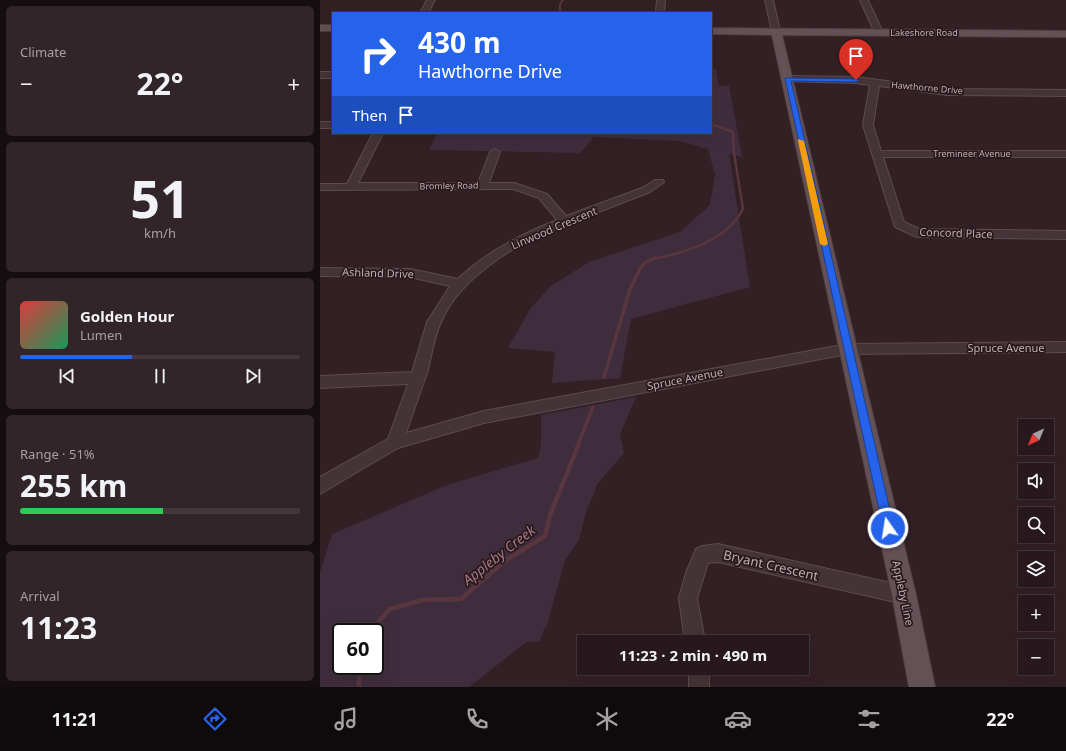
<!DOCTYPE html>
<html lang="en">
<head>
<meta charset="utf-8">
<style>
	:root { --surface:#26181c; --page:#322529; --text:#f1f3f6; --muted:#a4a0a3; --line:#42373b; --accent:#2563eb }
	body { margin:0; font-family:"Noto Sans",sans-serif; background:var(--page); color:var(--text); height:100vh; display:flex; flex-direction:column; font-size:15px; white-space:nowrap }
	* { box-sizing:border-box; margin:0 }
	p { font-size:13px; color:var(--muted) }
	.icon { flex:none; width:22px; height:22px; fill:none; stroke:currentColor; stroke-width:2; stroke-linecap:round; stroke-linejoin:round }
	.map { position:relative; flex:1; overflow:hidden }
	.sheet { display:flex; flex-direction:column; gap:6px; padding:6px; background:#150d0f; width:320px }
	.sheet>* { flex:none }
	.guide { position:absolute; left:12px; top:12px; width:380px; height:122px; border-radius:0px; box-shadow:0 4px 16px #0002,0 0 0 1px var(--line); background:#2563eb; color:#fff; overflow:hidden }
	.needle { width:26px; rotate:224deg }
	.controls { position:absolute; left:698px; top:419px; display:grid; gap:8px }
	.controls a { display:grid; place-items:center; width:36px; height:36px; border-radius:0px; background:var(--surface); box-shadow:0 4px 16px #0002,0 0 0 1px var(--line); font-size:20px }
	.speed { position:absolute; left:12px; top:623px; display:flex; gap:8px; font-size:20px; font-weight:700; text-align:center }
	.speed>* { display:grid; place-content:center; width:52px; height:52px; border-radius:50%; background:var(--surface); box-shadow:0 4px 16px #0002,0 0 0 1px var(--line); line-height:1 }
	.speed .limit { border:2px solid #111; border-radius:6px; background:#fff; color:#111 }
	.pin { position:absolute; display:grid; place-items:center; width:34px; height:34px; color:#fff; margin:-41px -17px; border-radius:50% 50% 50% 0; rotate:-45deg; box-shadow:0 0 4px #0007 }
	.pin .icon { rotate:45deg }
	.me { position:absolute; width:44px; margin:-22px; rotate:347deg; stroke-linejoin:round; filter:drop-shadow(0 0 3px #0008) }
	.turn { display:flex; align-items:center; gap:14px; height:84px; padding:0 20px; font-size:18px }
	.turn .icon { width:52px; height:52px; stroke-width:2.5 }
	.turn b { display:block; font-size:28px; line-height:34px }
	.then { display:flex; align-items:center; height:38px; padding:0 20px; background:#0003; gap:8px; font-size:15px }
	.big { font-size:30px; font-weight:700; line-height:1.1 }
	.sheet .card { flex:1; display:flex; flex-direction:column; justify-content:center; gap:6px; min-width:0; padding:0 14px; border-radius:6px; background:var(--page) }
	.sheet .dial { align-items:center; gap:0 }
	.dial b { font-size:52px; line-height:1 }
	.song { display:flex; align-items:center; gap:12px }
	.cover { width:48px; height:48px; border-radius:6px; background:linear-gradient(135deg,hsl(0 70% 55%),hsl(150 70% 35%)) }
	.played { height:4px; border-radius:2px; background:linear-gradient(90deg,var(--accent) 40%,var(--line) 40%) }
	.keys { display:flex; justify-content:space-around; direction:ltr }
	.heat { display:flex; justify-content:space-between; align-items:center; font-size:22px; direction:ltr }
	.charge { height:6px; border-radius:3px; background:linear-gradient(90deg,#34c759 51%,var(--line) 0) }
	.trip { position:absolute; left:257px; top:635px; width:232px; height:40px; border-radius:0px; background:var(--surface); box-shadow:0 4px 16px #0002,0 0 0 1px var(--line); font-weight:700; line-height:40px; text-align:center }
	.tabs { display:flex; height:64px; justify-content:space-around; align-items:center; background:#0f0a0b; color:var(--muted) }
	.tabs .icon { width:28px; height:28px }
	.tabs .on { color:var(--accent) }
	.tabs b { font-size:18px; color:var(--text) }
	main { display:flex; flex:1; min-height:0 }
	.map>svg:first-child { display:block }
</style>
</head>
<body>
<main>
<section class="sheet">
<div class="card"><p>Climate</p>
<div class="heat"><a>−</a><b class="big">22°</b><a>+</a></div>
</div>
<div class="card dial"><b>51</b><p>km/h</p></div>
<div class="card">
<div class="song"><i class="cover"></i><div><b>Golden Hour</b><p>Lumen</p></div></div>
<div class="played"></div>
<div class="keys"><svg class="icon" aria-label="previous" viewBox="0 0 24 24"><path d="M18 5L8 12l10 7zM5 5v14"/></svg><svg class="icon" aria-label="pause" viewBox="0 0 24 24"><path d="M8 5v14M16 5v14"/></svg><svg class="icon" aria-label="next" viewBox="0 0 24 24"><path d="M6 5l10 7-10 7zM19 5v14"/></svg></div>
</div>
<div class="card"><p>Range · 51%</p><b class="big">255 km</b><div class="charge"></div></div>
<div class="card"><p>Arrival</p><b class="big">11:23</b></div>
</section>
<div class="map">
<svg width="746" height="687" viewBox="0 0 746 687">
	<rect width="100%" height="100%" fill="#332025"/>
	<!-- green -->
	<g fill="#3f2d3e" fill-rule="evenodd">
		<path d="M 391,69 L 396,69 L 399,86 L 409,86 L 422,157 L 409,154 L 430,287 L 311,319 L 300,378 L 232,383 L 235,352 L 188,348 L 210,309 L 231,286 L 269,262 L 360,232 L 390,205 L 395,175 L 388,149 L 359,141 L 274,137 L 260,153 L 109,150 L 117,133 L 391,133 Z"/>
		<path d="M 316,397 L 300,434 L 304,453 L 278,483 L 266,512 L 259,540 L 245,560 L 227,625 L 224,629 L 220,641 L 206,642 L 149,687 L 0,687 L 0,573 L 12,534 L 127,485 L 218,458 L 221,445 L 221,415 ZM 21,632 L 55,632 L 55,666 L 21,666 Z"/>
	</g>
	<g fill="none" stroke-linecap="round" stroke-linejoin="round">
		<!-- stream-far3 -->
		<path stroke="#59363e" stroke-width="2" d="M 240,13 L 240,4 L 243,0"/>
		<!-- stream-far2 -->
		<path stroke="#59363e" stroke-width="2.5" d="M 331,259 C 340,257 350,256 358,253 C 383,246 411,233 423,209 L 414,153 L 413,132 L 391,124"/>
		<!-- stream-far1 -->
		<g stroke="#59363e" stroke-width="3.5">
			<path d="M 284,377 L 310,289 L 321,267 L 326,262 L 335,258"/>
			<path d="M 257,447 L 273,407"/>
		</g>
		<!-- stream -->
		<g stroke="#59363e" stroke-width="4.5">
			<path d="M 49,632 L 70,609 L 103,600 L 141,599 L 186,560 L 225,536 L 230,515 L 258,446"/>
			<path d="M 39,666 L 39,687"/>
		</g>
		<!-- minor casing -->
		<g stroke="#5c4b4f" stroke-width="2">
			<g id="minor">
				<path d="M 107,0 L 115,0 L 108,13 L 100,13 Z"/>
				<path d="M 337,0 L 345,0 L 344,13 L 336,13 Z"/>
				<path d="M 445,0 L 453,0 L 460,31 L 459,33 L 453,33 L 452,31 Z"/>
				<path d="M 540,0 L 548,0 L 563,33 L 562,35 L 559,35 L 555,33 Z"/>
				<rect x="0" y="72" width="13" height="6"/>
				<path d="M 467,76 L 536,77 L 627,89 L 746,90 L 746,96 L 627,95 L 559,86 L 553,125 L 561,151 L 746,151 L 746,157 L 563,157 L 584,222 L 599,229 L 746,231 L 746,239 L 597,237 L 575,227 L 543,125 L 550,85 L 536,83 L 464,81 L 463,79 L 464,77 Z"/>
				<rect x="0" y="122" width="13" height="6"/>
				<path d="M 53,133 L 63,133 L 38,183 L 158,183 L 170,152 L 175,149 L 180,152 L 169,183 L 194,183 L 227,194 L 246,216 L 322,188 L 335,180 L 343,180 L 344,182 L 330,192 L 250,223 L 249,225 C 204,236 141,277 122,320 C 114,336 112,353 108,370 C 101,391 93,412 86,433 L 164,411 L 527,344 L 746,342 L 746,352 L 527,354 L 164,423 L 78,448 L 0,494 L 0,477 L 68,439 L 88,384 L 0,388 L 0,376 L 92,372 L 107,322 L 130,286 L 90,277 L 0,276 L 0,268 L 90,269 L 138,279 C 166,252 201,234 237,220 L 219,198 L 193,189 L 0,190 L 0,184 L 27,184 Z"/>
				<path d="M 398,544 L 584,586 L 591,588 L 593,595 L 591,602 L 584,604 L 398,562 L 388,563 L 377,598 L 385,642 L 365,642 L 359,598 L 366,573 L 376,549 L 382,546 Z"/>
				<rect x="369" y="668" width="20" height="19"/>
			</g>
		</g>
		<!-- major casing -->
		<g stroke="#4d3d41" stroke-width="2">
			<g id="major">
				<rect x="0" y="25" width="13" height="6"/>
				<path d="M 391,28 L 746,31 L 746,37 L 462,35 L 596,595 L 615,687 L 589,687 L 572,595 L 452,35 L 391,34 Z"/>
			</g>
		</g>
		<!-- minor -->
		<use href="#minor" fill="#443437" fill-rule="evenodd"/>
		<!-- major -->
		<use href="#major" fill="#645156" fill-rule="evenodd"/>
	</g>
	<!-- route -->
	<path fill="#2563eb" stroke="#184099" d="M 465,78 L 536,79 L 539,80 L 536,82 L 471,81 L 574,528 L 572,531 L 568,533 L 564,531 L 563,528 Z"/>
	<!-- slow -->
	<path fill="#f59e0b" d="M 478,139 L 484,141 L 508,244 L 504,246 L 500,244 L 478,141 Z"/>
	<g text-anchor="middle" stroke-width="3.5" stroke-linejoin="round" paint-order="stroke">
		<!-- far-street labels -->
		<g font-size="9" fill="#c1adb1" stroke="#28191d">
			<text x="604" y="36">Lakeshore Road</text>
			<text transform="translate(607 88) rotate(5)" y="3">Hawthorne Drive</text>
			<text x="652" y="157">Tremineer Avenue</text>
			<text transform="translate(129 186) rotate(-1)" y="3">Bromley Road</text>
		</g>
		<!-- street labels -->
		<g font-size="11" fill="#c1adb1" stroke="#28191d">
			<text transform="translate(234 228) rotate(-23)" y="4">Linwood Crescent</text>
			<text transform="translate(636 233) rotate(2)" y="4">Concord Place</text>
			<text transform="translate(58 273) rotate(2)" y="4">Ashland Drive</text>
			<text x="686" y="352">Spruce Avenue</text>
			<text transform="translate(365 379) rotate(-11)" y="4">Spruce Avenue</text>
			<text transform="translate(583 593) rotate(78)" y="4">Appleby Line</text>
		</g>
		<!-- near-street labels -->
		<g font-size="13" fill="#c1adb1" stroke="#28191d">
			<text transform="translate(451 565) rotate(13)" y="5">Bryant Crescent</text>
		</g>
		<!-- near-water labels -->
		<g font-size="14" font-style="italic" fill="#a77884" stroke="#28191d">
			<text transform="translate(179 555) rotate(-38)" y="5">Appleby Creek</text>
		</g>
	</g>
</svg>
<div class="controls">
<a><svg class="needle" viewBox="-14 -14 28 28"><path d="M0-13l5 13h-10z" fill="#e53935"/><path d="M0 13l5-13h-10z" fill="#a4a0a3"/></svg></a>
<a><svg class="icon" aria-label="sound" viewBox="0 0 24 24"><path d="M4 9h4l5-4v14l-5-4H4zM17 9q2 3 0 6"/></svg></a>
<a><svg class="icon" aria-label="search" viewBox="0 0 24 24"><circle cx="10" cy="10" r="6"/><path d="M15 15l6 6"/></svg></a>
<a><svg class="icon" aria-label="layers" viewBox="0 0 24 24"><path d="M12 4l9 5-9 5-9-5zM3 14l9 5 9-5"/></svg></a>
<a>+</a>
<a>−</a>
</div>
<div class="speed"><div class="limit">60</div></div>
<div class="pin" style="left:536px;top:80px;background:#d93025"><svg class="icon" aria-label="arrive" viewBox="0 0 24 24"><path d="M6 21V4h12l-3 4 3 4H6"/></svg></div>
<svg class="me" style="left:568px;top:528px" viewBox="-20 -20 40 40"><circle r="17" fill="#2563eb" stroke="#fff" stroke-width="3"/><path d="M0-11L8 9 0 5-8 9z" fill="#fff"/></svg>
<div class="trip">11:23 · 2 min · 490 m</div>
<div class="guide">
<div class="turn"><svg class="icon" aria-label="right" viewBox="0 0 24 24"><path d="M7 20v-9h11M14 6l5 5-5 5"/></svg><div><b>430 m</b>Hawthorne Drive</div></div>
<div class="then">Then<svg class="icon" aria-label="arrive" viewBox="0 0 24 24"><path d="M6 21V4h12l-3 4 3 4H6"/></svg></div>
</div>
</div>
</main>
<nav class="tabs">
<b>11:21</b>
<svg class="icon on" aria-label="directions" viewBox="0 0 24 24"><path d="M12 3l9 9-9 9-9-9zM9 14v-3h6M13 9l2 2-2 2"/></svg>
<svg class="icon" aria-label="music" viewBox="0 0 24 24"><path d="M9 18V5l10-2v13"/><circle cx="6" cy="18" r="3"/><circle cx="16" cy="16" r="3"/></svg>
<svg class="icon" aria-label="phone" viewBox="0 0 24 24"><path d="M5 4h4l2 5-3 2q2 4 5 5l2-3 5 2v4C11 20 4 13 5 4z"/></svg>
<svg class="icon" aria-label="climate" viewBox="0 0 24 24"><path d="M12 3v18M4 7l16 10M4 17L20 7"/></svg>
<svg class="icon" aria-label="car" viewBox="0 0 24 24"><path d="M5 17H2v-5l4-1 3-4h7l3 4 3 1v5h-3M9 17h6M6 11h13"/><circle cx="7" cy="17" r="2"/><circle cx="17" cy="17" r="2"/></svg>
<svg class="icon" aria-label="filters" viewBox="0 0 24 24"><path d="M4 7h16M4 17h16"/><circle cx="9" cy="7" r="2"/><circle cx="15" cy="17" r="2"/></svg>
<b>22°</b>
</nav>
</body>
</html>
